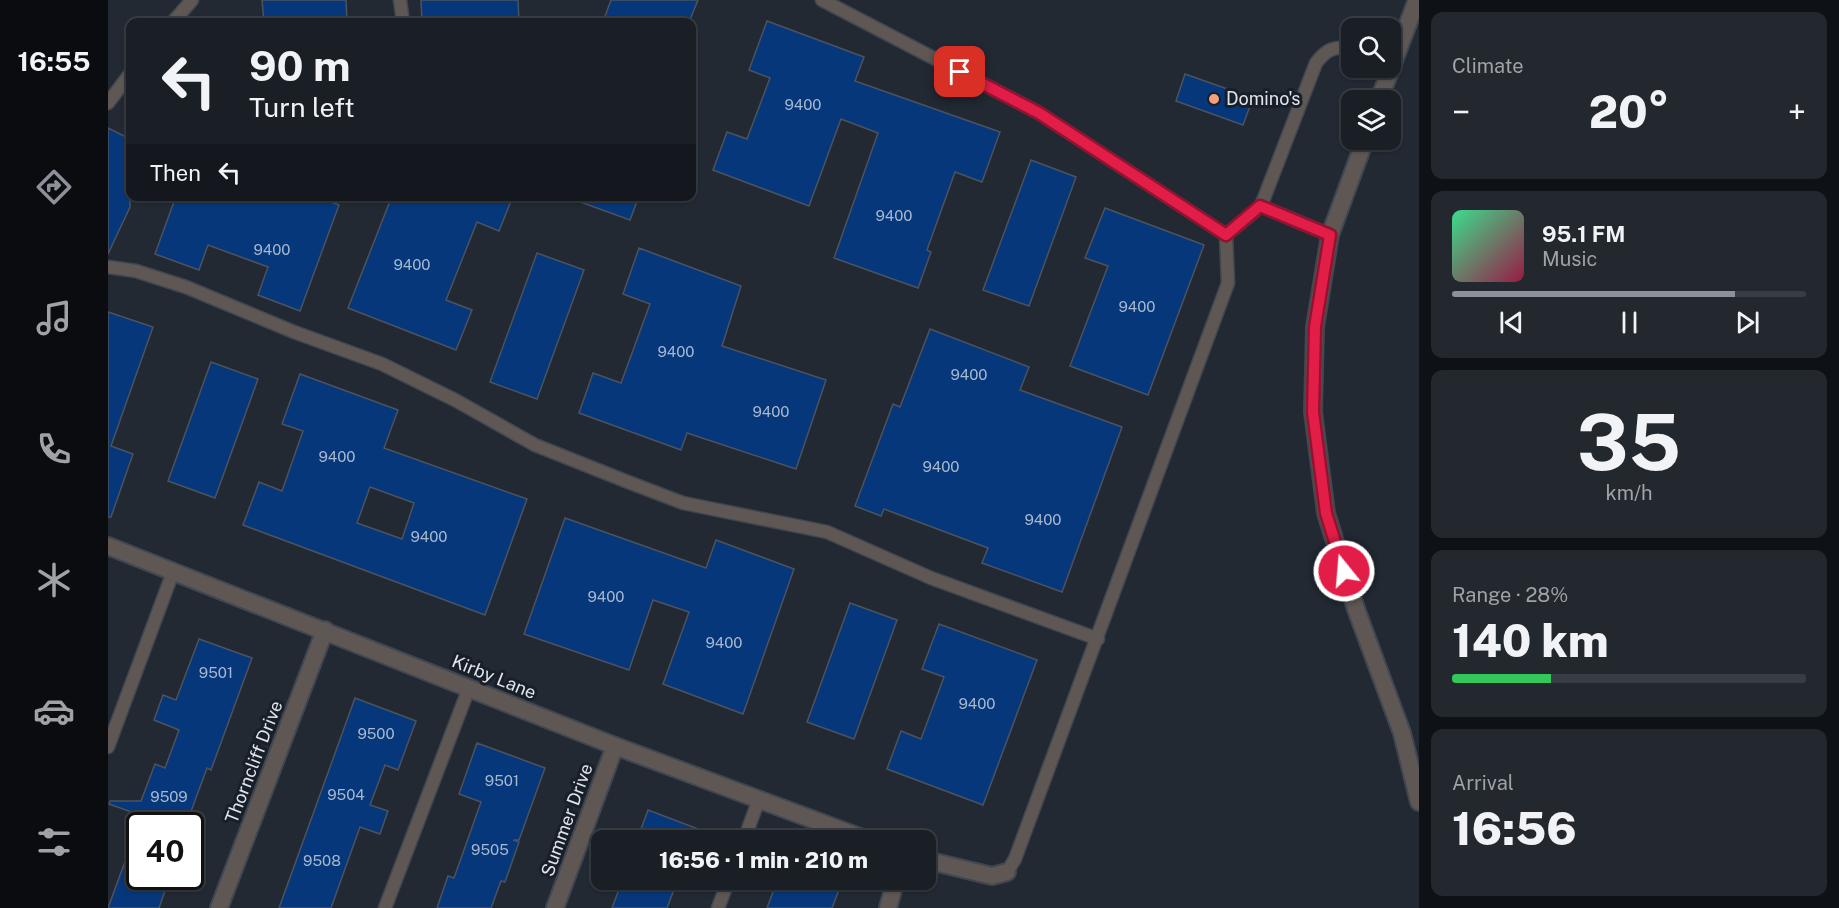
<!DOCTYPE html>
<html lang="en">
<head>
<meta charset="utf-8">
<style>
	:root { --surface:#1a1f26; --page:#23272e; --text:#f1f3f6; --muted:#9fa2a7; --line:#383d43; --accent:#8c9099 }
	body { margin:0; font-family:"Public Sans",sans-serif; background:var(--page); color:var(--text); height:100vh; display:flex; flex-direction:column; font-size:22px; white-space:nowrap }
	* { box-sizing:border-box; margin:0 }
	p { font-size:20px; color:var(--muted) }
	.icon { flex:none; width:33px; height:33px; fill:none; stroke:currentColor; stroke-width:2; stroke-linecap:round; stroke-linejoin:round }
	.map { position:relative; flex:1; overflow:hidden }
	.side { display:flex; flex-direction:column; gap:12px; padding:12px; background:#0e1115; width:420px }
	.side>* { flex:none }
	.top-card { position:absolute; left:18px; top:18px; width:570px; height:183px; border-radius:12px; box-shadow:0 2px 4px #0004,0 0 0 2px var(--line); background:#1a1f26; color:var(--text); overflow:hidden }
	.buttons { position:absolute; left:1233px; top:18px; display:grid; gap:12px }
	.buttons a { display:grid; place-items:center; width:60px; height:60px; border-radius:12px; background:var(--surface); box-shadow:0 2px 4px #0004,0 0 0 2px var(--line); font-size:30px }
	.speed { position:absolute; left:18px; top:812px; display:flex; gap:12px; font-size:30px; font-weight:700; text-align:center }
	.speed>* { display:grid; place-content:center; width:78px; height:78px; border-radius:50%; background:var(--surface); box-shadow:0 2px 4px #0004,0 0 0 2px var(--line); line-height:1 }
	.speed .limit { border:3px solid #111; border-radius:9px; background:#fff; color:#111 }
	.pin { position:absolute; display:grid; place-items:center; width:51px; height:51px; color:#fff; margin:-26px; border-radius:12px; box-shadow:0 3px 9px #0006 }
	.me { position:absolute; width:66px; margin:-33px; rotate:343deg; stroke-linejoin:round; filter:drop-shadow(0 0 4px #0008) }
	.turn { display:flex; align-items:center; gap:21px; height:126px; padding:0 24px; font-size:27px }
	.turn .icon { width:78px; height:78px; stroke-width:2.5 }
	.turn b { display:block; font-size:42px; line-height:51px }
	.then { display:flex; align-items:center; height:57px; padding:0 24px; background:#0003; gap:12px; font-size:22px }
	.big { font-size:45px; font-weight:800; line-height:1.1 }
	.side .widget { flex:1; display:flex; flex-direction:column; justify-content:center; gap:9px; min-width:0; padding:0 21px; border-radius:12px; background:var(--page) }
	.side .dial { align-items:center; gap:0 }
	.dial b { font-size:78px; line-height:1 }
	.song { display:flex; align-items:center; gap:18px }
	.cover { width:72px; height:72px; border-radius:9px; background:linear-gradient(135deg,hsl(150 70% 55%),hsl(340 70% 35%)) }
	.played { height:6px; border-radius:3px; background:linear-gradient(90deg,var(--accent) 80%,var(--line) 80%) }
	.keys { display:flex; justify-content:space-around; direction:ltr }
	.heat { display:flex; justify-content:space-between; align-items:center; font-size:33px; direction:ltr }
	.charge { height:9px; border-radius:4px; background:linear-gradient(90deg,#34c759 28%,var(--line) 0) }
	.trip { position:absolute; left:483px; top:830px; width:345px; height:60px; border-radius:12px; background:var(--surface); box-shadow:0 2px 4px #0004,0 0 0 2px var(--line); font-weight:800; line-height:60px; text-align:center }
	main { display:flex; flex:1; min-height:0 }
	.tabs { display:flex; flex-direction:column; width:108px; justify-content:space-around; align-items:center; background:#0a0c0f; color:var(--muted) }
	.tabs .icon { width:42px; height:42px }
	.tabs .on { color:var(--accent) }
	.tabs b { font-size:27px; color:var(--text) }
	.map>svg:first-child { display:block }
</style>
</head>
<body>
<main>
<nav class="tabs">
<b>16:55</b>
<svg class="icon on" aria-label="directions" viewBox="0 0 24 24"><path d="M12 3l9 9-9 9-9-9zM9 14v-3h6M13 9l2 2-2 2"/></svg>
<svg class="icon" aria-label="music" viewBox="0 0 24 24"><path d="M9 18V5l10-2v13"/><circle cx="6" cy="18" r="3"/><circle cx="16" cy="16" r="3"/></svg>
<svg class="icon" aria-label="phone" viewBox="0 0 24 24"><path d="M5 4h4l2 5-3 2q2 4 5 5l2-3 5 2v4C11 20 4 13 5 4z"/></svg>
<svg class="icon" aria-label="climate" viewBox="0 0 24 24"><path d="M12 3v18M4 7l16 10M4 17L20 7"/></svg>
<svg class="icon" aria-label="car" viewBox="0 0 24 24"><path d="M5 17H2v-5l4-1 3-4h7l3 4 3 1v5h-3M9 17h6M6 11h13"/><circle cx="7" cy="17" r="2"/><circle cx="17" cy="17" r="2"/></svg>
<svg class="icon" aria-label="filters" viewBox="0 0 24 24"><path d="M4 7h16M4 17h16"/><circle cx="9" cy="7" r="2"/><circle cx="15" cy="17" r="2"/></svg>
</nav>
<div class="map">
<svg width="1311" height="908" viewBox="0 0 1311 908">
	<rect width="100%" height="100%" fill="#222933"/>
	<!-- building -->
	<g fill="#05377a" stroke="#4b535f" stroke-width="1.5" fill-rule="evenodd">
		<path d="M 154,0 L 238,0 L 239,22 L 156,22 Z"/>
		<path d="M 313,0 L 410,0 L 411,22 L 314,22 Z"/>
		<path d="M 503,0 L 590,0 L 581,22 L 495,22 Z"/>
		<path d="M 659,21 L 756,57 L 747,81 L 892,132 L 874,182 L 847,172 L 819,250 L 823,252 L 810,288 L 726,258 L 770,133 L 733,119 L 701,206 L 605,170 L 619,132 L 639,139 L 662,78 L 641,70 Z"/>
		<path d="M 1077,74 L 1145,98 L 1135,125 L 1068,101 Z"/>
		<path d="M 0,128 L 22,139 L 22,207 L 0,254 Z"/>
		<path d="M 923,160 L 968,177 L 921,306 L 875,290 Z"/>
		<path d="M 68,196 L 207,196 L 231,205 L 192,311 L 150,295 L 160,267 L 100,245 L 91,270 L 47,254 Z"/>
		<path d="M 284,196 L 405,196 L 391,231 L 369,222 L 338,300 L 364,310 L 348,350 L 240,308 Z"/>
		<path d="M 464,196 L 531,196 L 522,220 L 464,199 Z"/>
		<path d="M 997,208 L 1096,245 L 1040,395 L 962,366 L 1000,266 L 977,258 Z"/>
		<path d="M 531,248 L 633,286 L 614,346 L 718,380 L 688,469 L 579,433 L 573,450 L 471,413 L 485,373 L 513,383 L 542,304 L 515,294 Z"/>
		<path d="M 429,253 L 476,270 L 429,399 L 382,382 Z"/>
		<path d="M 0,312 L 45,327 L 3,446 L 25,454 L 3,517 L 0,517 Z"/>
		<path d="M 822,329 L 921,367 L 912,390 L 1014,427 L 954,592 L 874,563 L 880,548 L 776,509 L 773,516 L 747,506 L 785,404 L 792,407 Z"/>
		<path d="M 103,362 L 150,379 L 107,498 L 60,481 Z"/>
		<path d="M 192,374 L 290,410 L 276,448 L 419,499 L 377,615 L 135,525 L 151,482 L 174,491 L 195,431 L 174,424 ZM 262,487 L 306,503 L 294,539 L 249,523 Z"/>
		<path d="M 457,518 L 598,568 L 608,540 L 686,569 L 635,714 L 555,684 L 581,612 L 545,600 L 521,670 L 416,634 Z"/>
		<path d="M 742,603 L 789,620 L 746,739 L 699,722 Z"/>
		<path d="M 831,624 L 929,660 L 875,805 L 779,769 L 793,731 L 813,739 L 836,677 L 814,669 Z"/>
		<path d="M 91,639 L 144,658 L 103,770 L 99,768 L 78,825 L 60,825 L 1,804 L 2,801 L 33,801 L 47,764 L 57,768 L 71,730 L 46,720 L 55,695 L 68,700 Z"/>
		<path d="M 247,698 L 308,721 L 290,770 L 277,765 L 262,805 L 280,811 L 272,834 L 252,827 L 223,908 L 171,908 Z"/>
		<path d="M 369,743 L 437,768 L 411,840 L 405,840 L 411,842 L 397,882 L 393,881 L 383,908 L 329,908 L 340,876 L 346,878 L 373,802 L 351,794 Z"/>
		<path d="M 540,810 L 614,838 L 614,840 L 529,840 Z"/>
		<path d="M 29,829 L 32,829 L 32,876 L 62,876 L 51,908 L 0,908 Z"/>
		<path d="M 515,879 L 570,879 L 559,908 L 504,908 Z"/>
		<path d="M 670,879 L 735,879 L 724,908 L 659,908 Z"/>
	</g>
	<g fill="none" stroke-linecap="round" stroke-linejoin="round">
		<!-- service casing -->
		<g stroke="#404750" stroke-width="15">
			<g id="service">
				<path d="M 292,0 L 295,22"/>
				<path d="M 714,0 L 931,113 L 1118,235"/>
				<path d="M 65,22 L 84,0"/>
				<path d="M 0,103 L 22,74"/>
				<path d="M 1153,206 L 1222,235"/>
				<path d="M 0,267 L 28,271 L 78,287 L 186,332 L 274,364 L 347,400 L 427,445 L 520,482 L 575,503 L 719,532 L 823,578 L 990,639"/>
				<path d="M 0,747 L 65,572"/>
				<path d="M 636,840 L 651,799"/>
				<path d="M 899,872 L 907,859 L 1120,283 L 1118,235 L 1153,206 L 1208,63 C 1218,50 1226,45 1244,49"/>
				<path d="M 277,908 L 361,688"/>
				<path d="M 610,908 L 621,879"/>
			</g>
		</g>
		<!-- minor casing -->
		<g stroke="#404750" stroke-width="20">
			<g id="minor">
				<path d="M 0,546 L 507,746 L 760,840"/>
				<path d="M 818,860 L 884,876 L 899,872"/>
				<path d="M 111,908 L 217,630"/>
				<path d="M 447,908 L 507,746"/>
				<path d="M 780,908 L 788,879"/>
			</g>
		</g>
		<!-- tertiary casing -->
		<g stroke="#404750" stroke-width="20">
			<g id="tertiary">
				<path d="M 1271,100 L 1309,0"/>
				<path d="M 1257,140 L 1222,235 L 1207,327 L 1205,412 L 1218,513 L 1248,609 L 1294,733 L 1311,802"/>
			</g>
		</g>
		<!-- service -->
		<use href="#service" stroke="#5e5754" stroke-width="12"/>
		<!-- minor -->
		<use href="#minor" stroke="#5e5754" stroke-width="16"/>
		<!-- tertiary -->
		<use href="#tertiary" stroke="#5e5754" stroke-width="16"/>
	</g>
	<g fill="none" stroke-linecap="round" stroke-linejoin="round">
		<!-- route casing -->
		<g stroke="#92132f" stroke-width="15">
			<path id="route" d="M 852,72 L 931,113 L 1118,235 L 1152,206 L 1222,235 L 1207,327 L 1205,412 L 1218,513 L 1236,571"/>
		</g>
		<!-- route -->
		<use href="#route" stroke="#e11d48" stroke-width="10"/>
	</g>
	<!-- markers -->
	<circle fill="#f2a17e" stroke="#181f29" stroke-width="2" cx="1106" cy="99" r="6"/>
	<g text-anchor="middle" stroke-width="6" stroke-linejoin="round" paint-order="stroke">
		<!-- number labels -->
		<g font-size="15" fill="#a8b9cf">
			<text x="695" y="110">9400</text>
			<text x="786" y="221">9400</text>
			<text x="164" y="255">9400</text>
			<text x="304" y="270">9400</text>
			<text x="1029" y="312">9400</text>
			<text x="568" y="357">9400</text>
			<text x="861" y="380">9400</text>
			<text x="663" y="417">9400</text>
			<text x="229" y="462">9400</text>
			<text x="833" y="472">9400</text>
			<text x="935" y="525">9400</text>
			<text x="321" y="542">9400</text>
			<text x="498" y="602">9400</text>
			<text x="616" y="648">9400</text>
			<text x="108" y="678">9501</text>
			<text x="869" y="709">9400</text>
			<text x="268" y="739">9500</text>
			<text x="394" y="786">9501</text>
			<text x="238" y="800">9504</text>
			<text x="61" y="802">9509</text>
			<text x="382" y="855">9505</text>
			<text x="214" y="866">9508</text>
		</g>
		<!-- poi labels -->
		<g font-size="18" fill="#dfe4eb" stroke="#181f29" text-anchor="start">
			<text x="1118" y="105">Domino's</text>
		</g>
		<!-- street labels -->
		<g font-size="18" fill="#dfe4eb" stroke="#181f29">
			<text transform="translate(386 677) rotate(22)" y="6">Kirby Lane</text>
			<text transform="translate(146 762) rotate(-69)" y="6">Thorncliff Drive</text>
			<text transform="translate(459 820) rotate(-70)" y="6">Summer Drive</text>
		</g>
	</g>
</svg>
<div class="buttons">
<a><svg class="icon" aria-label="search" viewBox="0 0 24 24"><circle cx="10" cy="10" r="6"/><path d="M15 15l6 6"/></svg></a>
<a><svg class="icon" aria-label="layers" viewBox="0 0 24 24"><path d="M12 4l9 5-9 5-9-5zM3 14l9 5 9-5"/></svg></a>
</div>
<div class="speed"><div class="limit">40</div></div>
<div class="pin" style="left:852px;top:72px;background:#d93025"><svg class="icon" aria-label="arrive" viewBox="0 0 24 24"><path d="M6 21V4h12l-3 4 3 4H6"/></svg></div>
<svg class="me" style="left:1236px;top:571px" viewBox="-20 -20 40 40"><circle r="17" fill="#e11d48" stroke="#fff" stroke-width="3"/><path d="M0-11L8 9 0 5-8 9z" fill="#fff"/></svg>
<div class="trip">16:56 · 1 min · 210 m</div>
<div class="top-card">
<div class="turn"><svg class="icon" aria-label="left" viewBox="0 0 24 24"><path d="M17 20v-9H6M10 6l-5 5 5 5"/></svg><div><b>90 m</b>Turn left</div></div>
<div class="then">Then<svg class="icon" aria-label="left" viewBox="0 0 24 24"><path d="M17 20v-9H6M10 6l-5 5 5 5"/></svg></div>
</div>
</div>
<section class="side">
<div class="widget"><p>Climate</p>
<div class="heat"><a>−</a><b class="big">20°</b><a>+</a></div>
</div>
<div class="widget">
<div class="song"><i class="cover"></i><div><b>95.1 FM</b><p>Music</p></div></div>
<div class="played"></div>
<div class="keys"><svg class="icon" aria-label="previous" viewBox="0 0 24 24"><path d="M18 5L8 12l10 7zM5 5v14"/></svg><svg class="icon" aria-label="pause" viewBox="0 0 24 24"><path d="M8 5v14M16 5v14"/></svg><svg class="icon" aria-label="next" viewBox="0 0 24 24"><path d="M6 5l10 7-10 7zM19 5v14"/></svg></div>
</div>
<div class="widget dial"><b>35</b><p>km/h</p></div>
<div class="widget"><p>Range · 28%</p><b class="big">140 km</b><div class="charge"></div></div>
<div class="widget"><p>Arrival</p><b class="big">16:56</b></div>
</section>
</main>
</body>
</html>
